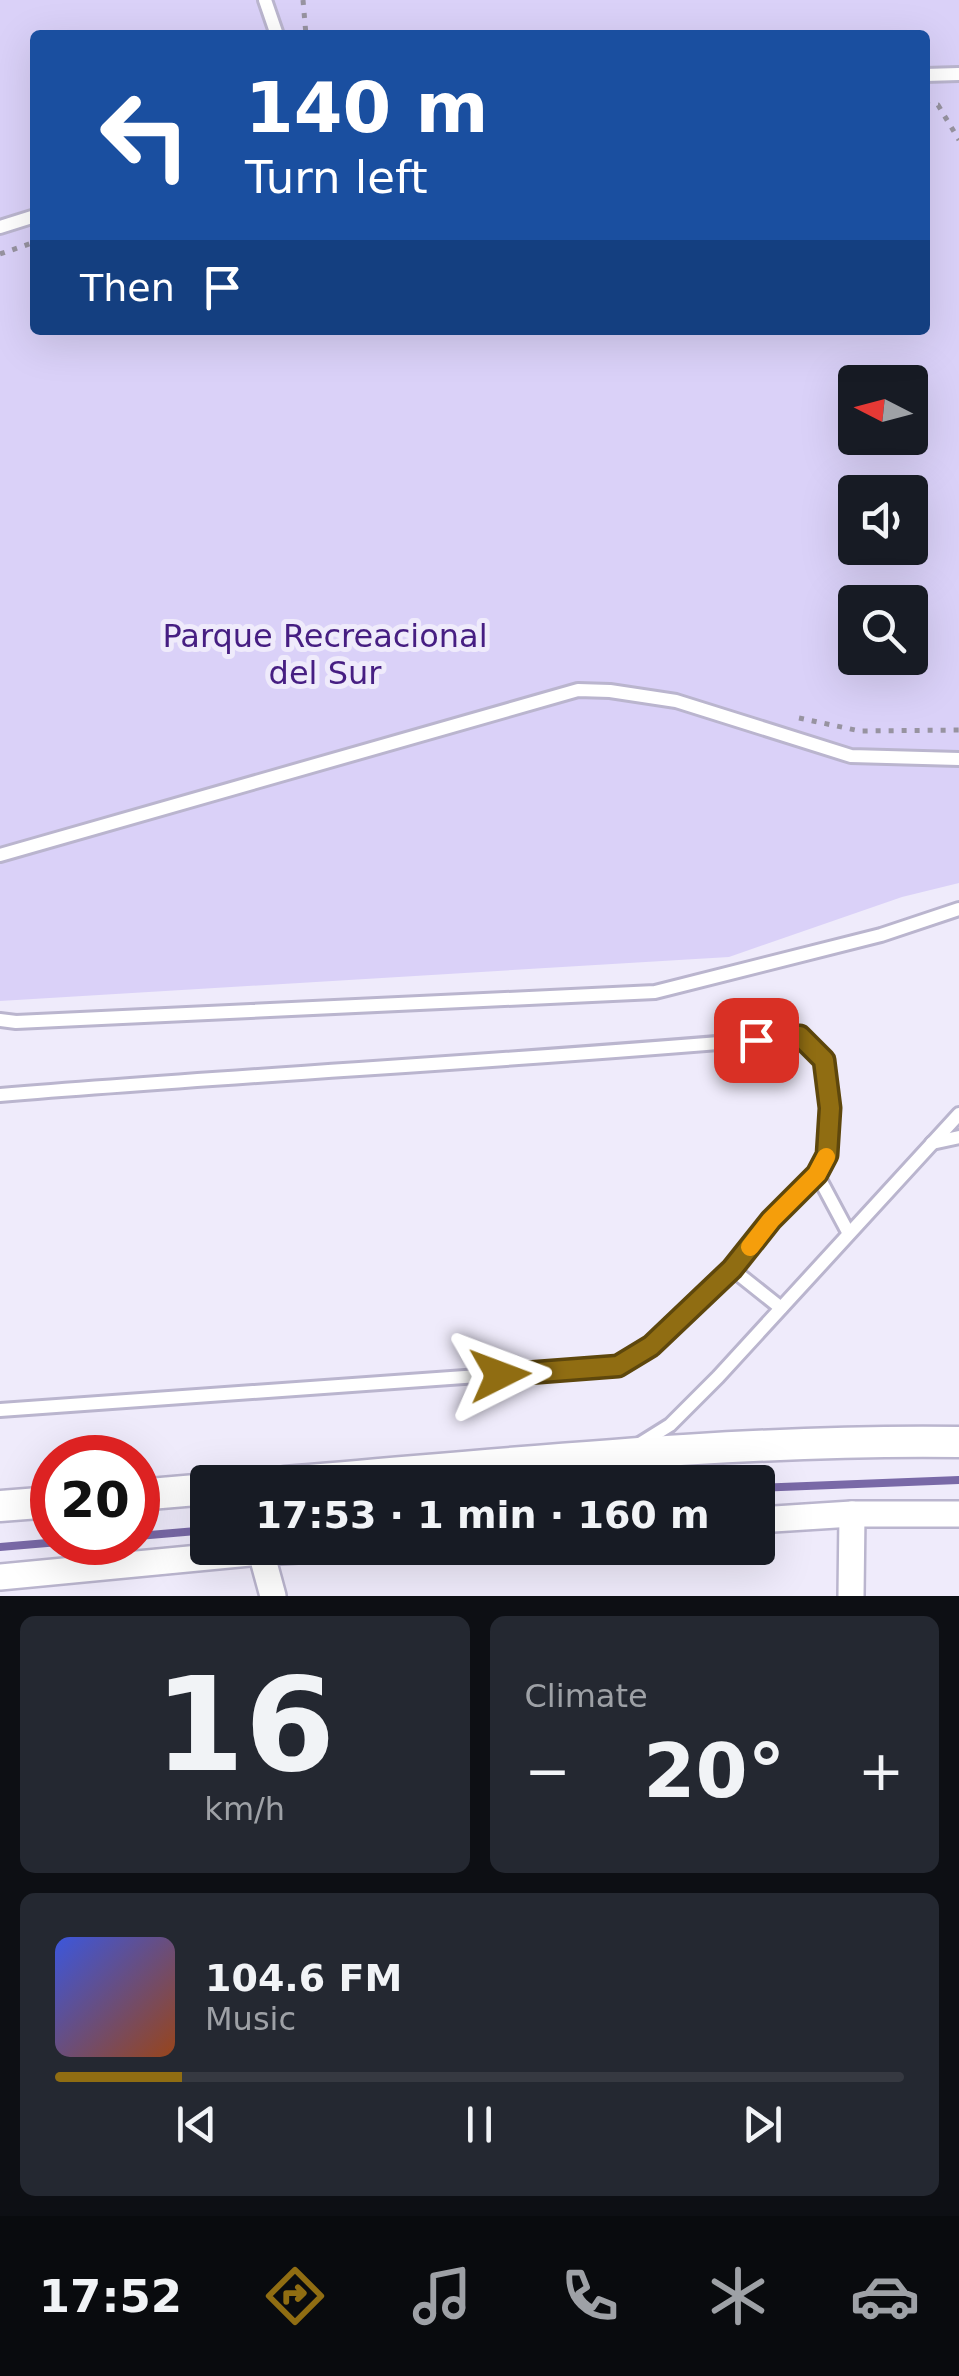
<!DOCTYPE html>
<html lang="en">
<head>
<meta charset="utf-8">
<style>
	:root { --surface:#171b24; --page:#242831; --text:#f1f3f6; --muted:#9ea1a6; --line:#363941; --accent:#906d12 }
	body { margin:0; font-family:"DejaVu Sans",sans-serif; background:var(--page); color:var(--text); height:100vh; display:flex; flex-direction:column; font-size:38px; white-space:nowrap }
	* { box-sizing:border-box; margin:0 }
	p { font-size:32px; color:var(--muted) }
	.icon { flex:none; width:55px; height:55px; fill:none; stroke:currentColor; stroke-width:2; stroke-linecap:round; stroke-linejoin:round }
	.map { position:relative; height:1596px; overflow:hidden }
	.details { display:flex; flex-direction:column; gap:20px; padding:20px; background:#0d0f14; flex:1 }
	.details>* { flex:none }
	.banner { position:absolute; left:30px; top:30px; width:900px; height:305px; border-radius:10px; box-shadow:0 10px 40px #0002; background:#1a4fa0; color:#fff; overflow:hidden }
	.needle { width:65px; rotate:276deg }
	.fabs { position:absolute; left:838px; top:365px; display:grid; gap:20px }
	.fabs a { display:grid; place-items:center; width:90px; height:90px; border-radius:10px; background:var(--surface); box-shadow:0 10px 40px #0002; font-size:50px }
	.speed { position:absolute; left:30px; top:1435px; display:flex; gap:20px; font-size:50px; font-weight:700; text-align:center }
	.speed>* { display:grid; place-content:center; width:130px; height:130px; border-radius:50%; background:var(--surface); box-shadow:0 10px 40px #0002; line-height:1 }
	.speed .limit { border:15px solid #d22; background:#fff; color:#111 }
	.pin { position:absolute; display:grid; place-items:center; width:85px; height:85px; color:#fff; margin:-42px; border-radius:20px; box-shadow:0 5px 15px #0006 }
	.me { position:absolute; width:110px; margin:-55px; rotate:87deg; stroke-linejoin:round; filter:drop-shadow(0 0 8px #0008) }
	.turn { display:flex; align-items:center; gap:35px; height:210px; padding:0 50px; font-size:45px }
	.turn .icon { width:130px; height:130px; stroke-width:2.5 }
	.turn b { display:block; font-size:70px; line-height:85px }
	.then { display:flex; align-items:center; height:95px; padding:0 50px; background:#0003; gap:20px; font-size:38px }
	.big { font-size:75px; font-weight:700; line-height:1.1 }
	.details .tile { flex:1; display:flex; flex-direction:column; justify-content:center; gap:15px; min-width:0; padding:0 35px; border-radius:15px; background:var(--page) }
	.details .dial { align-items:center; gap:0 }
	.dial b { font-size:130px; line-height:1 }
	.song { display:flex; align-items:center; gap:30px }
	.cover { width:120px; height:120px; border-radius:15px; background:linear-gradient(135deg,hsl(230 70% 55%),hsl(20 70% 35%)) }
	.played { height:10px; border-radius:5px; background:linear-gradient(90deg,var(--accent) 15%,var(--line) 15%) }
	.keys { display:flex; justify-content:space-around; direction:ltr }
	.heat { display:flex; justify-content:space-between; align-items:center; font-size:55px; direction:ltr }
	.details .tiles { flex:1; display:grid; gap:20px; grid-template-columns:1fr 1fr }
	.tile:last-child { grid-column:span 2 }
	.trip { position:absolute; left:190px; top:1465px; width:585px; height:100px; border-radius:10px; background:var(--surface); box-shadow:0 10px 40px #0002; font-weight:700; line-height:100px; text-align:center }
	.dock { display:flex; height:160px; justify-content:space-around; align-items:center; background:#090b0e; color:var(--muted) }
	.dock .icon { width:70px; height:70px }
	.dock .current { color:var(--accent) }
	.dock b { font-size:45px; color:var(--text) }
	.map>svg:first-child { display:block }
</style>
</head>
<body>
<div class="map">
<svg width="959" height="1596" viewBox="0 0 959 1596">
	<rect width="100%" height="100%" fill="#efebfb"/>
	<!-- green -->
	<path fill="#dad1f8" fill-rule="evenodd" d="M 0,0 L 959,0 L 959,883 L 902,897 L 729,957 L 0,1001 ZM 35,35 L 925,35 L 925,330 L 35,330 ZM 855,382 L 910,382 L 910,438 L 855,438 ZM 855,492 L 910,492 L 910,548 L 855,548 ZM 855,602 L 910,602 L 910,658 L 855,658 Z"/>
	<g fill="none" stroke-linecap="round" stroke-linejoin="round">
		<!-- stream -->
		<g stroke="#7969a7" stroke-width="8">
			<path d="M 758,1488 L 959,1480"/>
			<path d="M 138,1536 L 208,1530"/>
			<path d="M 0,1547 L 59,1542"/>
		</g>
		<!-- service casing -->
		<g stroke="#bab5ce" stroke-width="18">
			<g id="service">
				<path d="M 265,0 L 277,35"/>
				<path d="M 925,75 L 959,74"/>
				<path d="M 0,227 L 35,216"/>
				<path d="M 0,855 L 578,690 L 610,691 L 676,701 L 851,756 L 959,759"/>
				<path d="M 0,1020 L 16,1022 L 655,992 L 881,935 L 959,909"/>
				<path d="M 0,1095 C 267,1073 534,1060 800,1036 L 824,1060 L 830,1107 L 827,1155 L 817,1174 L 771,1220 L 732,1269 L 651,1346 L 618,1366 L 0,1410"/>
				<path d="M 932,1143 L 959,1137"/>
				<path d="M 817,1174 L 848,1232"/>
				<path d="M 732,1269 L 781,1308"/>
				<path d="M 638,1445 L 670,1425 L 718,1377 L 959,1114"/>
			</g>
		</g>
		<!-- minor casing -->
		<g stroke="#bab5ce" stroke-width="30">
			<g id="minor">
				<path d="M 758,1520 L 852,1514 L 959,1514"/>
				<path d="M 261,1552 L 273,1596"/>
				<path d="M 0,1577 L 261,1552 L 335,1548"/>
				<path d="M 851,1596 L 852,1514"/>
			</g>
		</g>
		<!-- tertiary casing -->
		<g stroke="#bab5ce" stroke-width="35">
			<g id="tertiary">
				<path d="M 285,1482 C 509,1464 734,1439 959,1442"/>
				<path d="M 138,1495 L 208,1489"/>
				<path d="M 0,1506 L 52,1502"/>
			</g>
		</g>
		<!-- path -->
		<g stroke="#9793a0" stroke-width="5" stroke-dasharray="5 8" stroke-linecap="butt">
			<path d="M 303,0 L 306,35"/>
			<path d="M 925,104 L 938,105 L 959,140"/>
			<path d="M 0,254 L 35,242"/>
			<path d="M 799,718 L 860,731 L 959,730"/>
		</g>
		<!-- service -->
		<use href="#service" stroke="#fff" stroke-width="12"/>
		<!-- minor -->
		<use href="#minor" stroke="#fff" stroke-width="25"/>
		<!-- tertiary -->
		<use href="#tertiary" stroke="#fff" stroke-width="30"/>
	</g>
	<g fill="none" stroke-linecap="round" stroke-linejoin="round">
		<!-- route casing -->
		<g stroke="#5e470c" stroke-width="25">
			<path id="route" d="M 500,1375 L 618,1366 L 651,1346 L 732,1269 L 771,1220 L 817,1174 L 827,1155 L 830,1108 L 824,1060 L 800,1036 L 756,1040"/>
		</g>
		<!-- route -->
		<use href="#route" stroke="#906d12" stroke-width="18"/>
		<!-- slow -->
		<path stroke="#f59e0b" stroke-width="18" d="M 750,1247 L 771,1220 L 817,1174 L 826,1157"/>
	</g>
	<g text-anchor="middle" stroke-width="10" stroke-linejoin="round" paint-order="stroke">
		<!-- park labels -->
		<g font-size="32" fill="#461e82" stroke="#efebfb">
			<text x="325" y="647">Parque Recreacional<tspan x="325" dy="37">del Sur</tspan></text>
		</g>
	</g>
</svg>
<div class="fabs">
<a><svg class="needle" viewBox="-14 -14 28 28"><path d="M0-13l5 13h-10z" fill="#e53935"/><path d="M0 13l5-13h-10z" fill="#9ea1a6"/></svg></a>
<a><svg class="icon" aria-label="sound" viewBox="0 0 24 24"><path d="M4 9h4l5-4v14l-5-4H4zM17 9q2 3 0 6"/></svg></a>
<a><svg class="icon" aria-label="search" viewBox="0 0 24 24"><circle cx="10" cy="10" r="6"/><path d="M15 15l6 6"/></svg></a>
</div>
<div class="speed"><div class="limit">20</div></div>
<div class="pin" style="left:756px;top:1040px;background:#d93025"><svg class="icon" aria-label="arrive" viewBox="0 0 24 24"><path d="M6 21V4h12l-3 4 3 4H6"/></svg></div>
<svg class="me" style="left:500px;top:1375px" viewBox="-20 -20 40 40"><path d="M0-17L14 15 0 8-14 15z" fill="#906d12" stroke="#fff" stroke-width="4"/></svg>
<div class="trip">17:53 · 1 min · 160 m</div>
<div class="banner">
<div class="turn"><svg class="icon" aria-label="left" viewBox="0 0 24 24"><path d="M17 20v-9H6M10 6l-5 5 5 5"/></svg><div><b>140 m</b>Turn left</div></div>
<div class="then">Then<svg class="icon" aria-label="arrive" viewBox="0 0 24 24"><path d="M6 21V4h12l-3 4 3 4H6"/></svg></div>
</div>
</div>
<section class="details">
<div class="tiles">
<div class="tile dial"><b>16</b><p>km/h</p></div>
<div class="tile"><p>Climate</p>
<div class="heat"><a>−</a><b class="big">20°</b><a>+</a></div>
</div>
<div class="tile">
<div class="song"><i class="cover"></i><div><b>104.6 FM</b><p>Music</p></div></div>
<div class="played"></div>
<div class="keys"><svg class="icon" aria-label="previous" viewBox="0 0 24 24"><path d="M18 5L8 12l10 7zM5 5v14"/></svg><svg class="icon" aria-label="pause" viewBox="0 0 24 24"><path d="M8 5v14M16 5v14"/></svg><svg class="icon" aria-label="next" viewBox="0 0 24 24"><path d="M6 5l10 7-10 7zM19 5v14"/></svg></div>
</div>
</div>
</section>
<nav class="dock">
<b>17:52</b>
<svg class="icon current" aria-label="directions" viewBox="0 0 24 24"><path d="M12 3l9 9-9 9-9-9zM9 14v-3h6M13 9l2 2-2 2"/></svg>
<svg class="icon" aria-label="music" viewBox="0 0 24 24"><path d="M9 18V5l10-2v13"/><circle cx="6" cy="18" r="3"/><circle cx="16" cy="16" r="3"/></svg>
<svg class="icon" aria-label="phone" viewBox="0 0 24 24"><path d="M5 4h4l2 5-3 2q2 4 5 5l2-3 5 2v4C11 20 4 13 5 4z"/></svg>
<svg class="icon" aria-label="climate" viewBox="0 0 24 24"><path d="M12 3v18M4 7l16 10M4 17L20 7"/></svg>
<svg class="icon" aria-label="car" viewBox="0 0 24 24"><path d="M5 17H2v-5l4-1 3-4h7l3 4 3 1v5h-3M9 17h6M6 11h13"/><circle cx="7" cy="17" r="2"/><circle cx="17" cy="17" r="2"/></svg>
</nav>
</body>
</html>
